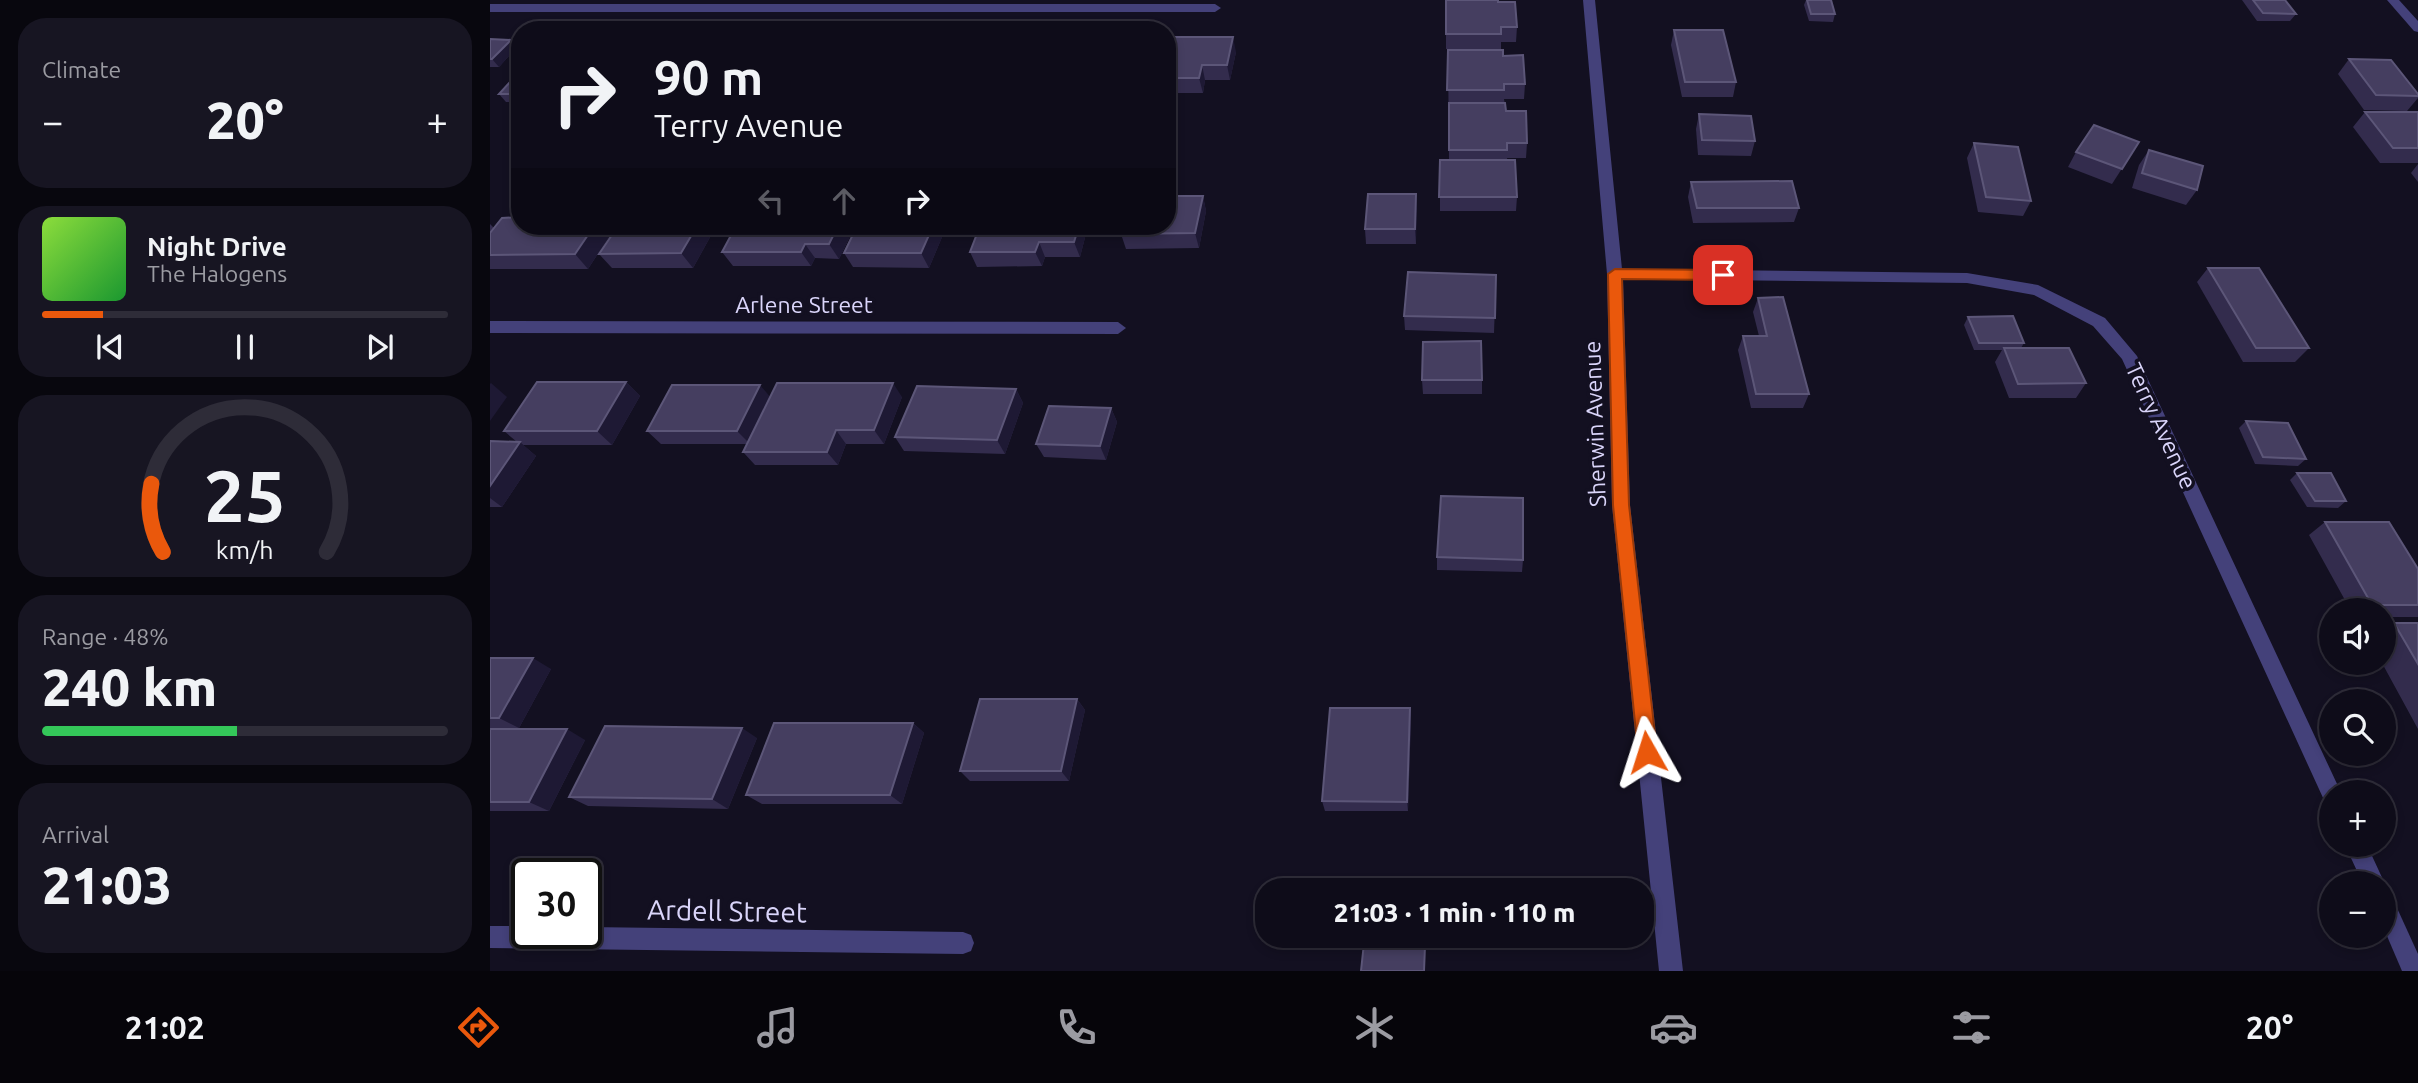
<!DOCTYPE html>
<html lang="en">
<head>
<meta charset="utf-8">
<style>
	:root { --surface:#0e0c19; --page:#171522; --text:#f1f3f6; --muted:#9b9ba2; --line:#2e2c38; --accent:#ea580c }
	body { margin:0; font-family:Ubuntu,sans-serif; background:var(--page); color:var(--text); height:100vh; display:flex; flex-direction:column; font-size:26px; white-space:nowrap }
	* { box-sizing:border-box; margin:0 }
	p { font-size:23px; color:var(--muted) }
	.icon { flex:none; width:38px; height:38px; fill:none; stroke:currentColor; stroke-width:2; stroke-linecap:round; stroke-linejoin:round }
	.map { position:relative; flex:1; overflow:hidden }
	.sheet { display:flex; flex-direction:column; gap:18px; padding:18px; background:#08070e; width:490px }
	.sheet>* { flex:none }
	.top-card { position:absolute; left:21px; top:21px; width:665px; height:214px; border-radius:28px; box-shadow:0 4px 10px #0003,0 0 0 2px var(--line); background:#0e0c19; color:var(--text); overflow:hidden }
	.controls { position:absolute; left:1829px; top:598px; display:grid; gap:14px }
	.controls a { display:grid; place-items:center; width:77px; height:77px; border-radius:50%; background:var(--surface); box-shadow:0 4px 10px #0003,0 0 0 2px var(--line); font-size:35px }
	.speed { position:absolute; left:21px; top:858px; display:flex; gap:14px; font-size:35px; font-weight:700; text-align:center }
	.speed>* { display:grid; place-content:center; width:91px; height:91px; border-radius:50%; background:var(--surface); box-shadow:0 4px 10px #0003,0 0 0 2px var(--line); line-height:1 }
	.speed .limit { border:4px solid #111; border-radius:10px; background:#fff; color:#111 }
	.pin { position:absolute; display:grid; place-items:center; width:60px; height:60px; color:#fff; margin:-30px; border-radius:14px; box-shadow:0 4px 10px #0006 }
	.me { position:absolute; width:77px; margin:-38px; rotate:354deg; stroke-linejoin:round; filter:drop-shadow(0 0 5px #0008) }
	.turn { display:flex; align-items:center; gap:24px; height:147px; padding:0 28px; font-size:32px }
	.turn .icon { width:91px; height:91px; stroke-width:2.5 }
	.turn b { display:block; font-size:49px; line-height:60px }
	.lanes { display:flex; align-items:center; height:66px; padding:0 28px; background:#0003; justify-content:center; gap:35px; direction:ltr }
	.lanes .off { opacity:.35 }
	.big { font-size:52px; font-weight:800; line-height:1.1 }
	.sheet .card { flex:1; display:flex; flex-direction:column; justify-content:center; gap:10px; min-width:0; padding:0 24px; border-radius:28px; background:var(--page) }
	.sheet .dial { align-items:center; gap:0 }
	.dial svg { height:182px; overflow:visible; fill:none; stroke:var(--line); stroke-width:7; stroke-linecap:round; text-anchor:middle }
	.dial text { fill:var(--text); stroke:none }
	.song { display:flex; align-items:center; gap:21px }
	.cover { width:84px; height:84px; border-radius:10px; background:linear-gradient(135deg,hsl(90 70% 55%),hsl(130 70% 35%)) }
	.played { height:7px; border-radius:4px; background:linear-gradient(90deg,var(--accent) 15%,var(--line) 15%) }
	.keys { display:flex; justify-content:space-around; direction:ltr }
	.heat { display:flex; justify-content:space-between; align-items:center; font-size:38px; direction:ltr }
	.charge { height:10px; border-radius:5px; background:linear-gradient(90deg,#34c759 48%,var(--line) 0) }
	.trip { position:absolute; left:765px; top:878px; width:399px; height:70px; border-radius:28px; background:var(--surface); box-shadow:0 4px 10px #0003,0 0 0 2px var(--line); font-weight:800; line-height:70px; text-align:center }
	.tabs { display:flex; height:112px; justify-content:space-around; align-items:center; background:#06050a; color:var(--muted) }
	.tabs .icon { width:49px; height:49px }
	.tabs .current { color:var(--accent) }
	.tabs b { font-size:32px; color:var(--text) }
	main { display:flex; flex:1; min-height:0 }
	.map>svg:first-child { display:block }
</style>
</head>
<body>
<main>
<section class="sheet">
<div class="card"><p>Climate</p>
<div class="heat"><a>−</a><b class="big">20°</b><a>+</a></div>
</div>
<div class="card">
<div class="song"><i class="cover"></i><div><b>Night Drive</b><p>The Halogens</p></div></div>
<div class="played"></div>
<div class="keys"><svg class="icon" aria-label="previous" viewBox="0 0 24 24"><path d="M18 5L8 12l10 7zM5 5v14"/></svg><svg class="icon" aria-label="pause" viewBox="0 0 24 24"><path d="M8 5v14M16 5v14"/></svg><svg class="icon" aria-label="next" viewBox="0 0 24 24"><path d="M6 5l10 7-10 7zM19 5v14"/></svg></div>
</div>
<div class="card dial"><svg viewBox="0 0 100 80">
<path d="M14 69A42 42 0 1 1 86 69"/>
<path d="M14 69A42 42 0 0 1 9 39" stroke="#ea580c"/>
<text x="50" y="56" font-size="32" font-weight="700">25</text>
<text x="50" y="72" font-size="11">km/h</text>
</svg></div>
<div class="card"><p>Range · 48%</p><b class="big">240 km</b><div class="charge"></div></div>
<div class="card"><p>Arrival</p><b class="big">21:03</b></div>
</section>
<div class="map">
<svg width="1928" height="971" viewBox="0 0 1928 971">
	<rect width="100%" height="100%" fill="#131021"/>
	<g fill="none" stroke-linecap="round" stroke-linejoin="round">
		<!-- minor -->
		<g fill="#44417a" fill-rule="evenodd">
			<path d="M 1093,0 L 1105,0 L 1132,269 L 1477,273 L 1548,285 L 1615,318 L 1647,356 L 1848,786 L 1851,793 L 1841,793 L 1841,803 L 1834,800 L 1632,359 L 1603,326 L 1544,295 L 1477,283 L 1133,279 L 1140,505 L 1193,971 L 1169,971 L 1122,505 L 1117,274 Z"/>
			<path d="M 1897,0 L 1909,0 L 1928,21 L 1928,32 L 1924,31 Z"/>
			<path d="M 0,4 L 725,4 L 731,8 L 725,12 L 0,12 Z"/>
			<path d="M 0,321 L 628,322 L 636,328 L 628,334 L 0,333 Z"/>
			<path d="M 1855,845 L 1877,845 L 1895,884 L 1894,888 L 1894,884 L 1873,884 Z"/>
			<path d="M 1894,894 L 1902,897 L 1928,954 L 1928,971 L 1912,971 L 1894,929 Z"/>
			<path d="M 0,926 L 37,926 L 37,933 L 96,933 L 96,927 L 473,932 L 481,935 L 484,943 L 481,951 L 473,954 L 0,948 Z"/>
		</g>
	</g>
	<!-- wall -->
	<g fill="#332c4d">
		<path d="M 956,0 L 1008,2 L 1027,27 L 1026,42 L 1011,42 L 1011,49 L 956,49 Z"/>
		<path d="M 1316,0 L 1341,0 L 1345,14 L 1343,22 L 1319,21 L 1314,5 Z"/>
		<path d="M 1752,0 L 1795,0 L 1806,14 L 1800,21 L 1767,21 Z"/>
		<path d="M 1184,30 L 1246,82 L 1243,97 L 1192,97 L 1181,45 Z"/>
		<path d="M 677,37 L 746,52 L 740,80 L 715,80 L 713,93 L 684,93 L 681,80 L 677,80 Z"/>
		<path d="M 0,39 L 21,40 L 27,47 L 9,67 L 0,67 Z"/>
		<path d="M 958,50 L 1013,56 L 1035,84 L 1034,99 L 1014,99 L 1016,111 L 1037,143 L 1036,158 L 1017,158 L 1027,197 L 1026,211 L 950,211 L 950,160 L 959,160 Z"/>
		<path d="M 1859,59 L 1928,96 L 1928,98 L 1917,111 L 1874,110 L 1848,74 Z"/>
		<path d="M 30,71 L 30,102 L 16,102 L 9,94 Z"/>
		<path d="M 1875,112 L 1928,112 L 1928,163 L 1890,163 L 1863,127 Z"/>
		<path d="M 1209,114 L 1265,141 L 1261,156 L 1208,155 L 1206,129 Z"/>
		<path d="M 1649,142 L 1622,184 L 1578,167 L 1586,152 Z"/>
		<path d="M 1484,143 L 1541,201 L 1533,216 L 1488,212 L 1477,158 Z"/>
		<path d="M 1659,150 L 1707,190 L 1696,205 L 1642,188 L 1649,165 Z"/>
		<path d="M 1928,164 L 1928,182 L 1921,173 Z"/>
		<path d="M 1201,182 L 1309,208 L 1304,222 L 1203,223 L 1198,197 Z"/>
		<path d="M 926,194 L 926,244 L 876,244 L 875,229 Z"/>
		<path d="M 713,196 L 716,211 L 709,248 L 636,249 L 631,234 Z"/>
		<path d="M 0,224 L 4,228 L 30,226 L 117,226 L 122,232 L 98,269 L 0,269 Z"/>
		<path d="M 367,226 L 453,226 L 455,230 L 439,268 L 363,267 L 354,253 Z"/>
		<path d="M 490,226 L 598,226 L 590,257 L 555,257 L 552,266 L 487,267 L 480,252 Z"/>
		<path d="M 364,228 L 349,259 L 325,258 L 321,266 L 243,266 L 232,252 Z"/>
		<path d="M 224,230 L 203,268 L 122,268 L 109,254 Z"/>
		<path d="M 1718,268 L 1819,348 L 1805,362 L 1753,362 L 1707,282 Z"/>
		<path d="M 1006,275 L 1004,333 L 915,330 L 914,316 Z"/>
		<path d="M 1268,298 L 1319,394 L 1313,408 L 1261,408 L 1248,350 L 1253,336 L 1269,336 L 1263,312 Z"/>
		<path d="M 1478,317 L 1534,343 L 1531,348 L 1596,383 L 1586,398 L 1519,398 L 1505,362 L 1512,350 L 1484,350 L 1474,325 Z"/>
		<path d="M 932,380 L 992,380 L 992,394 L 933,394 Z"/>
		<path d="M 136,382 L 150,396 L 122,445 L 33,445 L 46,456 L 12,507 L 0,507 L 0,441 L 27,442 L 14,431 Z"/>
		<path d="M 526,389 L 533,403 L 515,454 L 414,451 L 405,437 Z"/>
		<path d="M 280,397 L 412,397 L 394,444 L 356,444 L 348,465 L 265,465 L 253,452 L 257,444 L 171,444 L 157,431 Z"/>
		<path d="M 621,408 L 627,422 L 616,460 L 554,457 L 546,444 Z"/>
		<path d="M 1756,421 L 1816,459 L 1808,466 L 1765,464 L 1749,428 Z"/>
		<path d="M 1807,473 L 1856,501 L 1848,508 L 1817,507 L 1800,480 Z"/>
		<path d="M 1835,522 L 1928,605 L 1928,617 L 1894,617 L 1894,611 L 1861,611 L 1819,535 Z"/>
		<path d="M 947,557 L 1033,560 L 1032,572 L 947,570 Z"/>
		<path d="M 1904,623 L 1928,623 L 1928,729 L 1892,663 L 1894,663 L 1894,630 Z"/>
		<path d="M 0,658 L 61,669 L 29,728 L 0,728 Z"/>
		<path d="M 587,699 L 595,710 L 579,781 L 480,781 L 470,771 Z"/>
		<path d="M 920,708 L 921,719 L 918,811 L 835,811 L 832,801 Z"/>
		<path d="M 423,723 L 434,733 L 412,804 L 272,804 L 256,795 Z"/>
		<path d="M 0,729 L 95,740 L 59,811 L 0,811 Z"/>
		<path d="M 267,738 L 238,809 L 98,806 L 79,797 Z"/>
	</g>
	<!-- shaded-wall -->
	<g fill="#1e1934">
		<path d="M 743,37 L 746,52 L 740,80 L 737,65 Z"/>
		<path d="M 21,40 L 27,47 L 9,67 L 2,59 Z"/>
		<path d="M 712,65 L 715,80 L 713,93 L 709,78 Z"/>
		<path d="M 926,194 L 927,209 L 926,244 L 925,229 Z"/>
		<path d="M 713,196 L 716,211 L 709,248 L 705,233 Z"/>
		<path d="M 104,226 L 117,226 L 122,232 L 98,269 L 85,254 Z"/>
		<path d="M 207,226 L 221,226 L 224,230 L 203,268 L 191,253 Z"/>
		<path d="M 348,226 L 363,226 L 364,228 L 349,259 L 339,244 Z"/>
		<path d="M 443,226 L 453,226 L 455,230 L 439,268 L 431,253 Z"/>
		<path d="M 589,226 L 598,226 L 590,257 L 584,242 Z"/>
		<path d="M 549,242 L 555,257 L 552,266 L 545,252 Z"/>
		<path d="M 315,244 L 325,258 L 321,266 L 311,252 Z"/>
		<path d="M 136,382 L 150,396 L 122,445 L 107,431 Z"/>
		<path d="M 1,383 L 17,397 L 0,421 L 0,384 Z"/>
		<path d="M 403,383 L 412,397 L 394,444 L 384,430 Z"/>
		<path d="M 270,385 L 282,399 L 260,444 L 247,431 Z"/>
		<path d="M 526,389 L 533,403 L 515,454 L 507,440 Z"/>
		<path d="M 621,408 L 627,422 L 616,460 L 610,446 Z"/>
		<path d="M 346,430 L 356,444 L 348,465 L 337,452 Z"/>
		<path d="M 30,442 L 46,456 L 12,507 L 0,498 L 0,486 Z"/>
		<path d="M 43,658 L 61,669 L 29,728 L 9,718 Z"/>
		<path d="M 587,699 L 595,710 L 579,781 L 571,771 Z"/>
		<path d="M 920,708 L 921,719 L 918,811 L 917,802 Z"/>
		<path d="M 423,723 L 434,733 L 412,804 L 400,795 Z"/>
		<path d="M 252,728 L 267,738 L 238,809 L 222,799 Z"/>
		<path d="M 77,729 L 95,740 L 59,811 L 39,802 Z"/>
	</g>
	<!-- building -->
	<g fill="#453e60" stroke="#5c5678" stroke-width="2">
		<path d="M 956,0 L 1008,0 L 1008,2 L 1025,2 L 1027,27 L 1011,27 L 1011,34 L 956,34 Z"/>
		<path d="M 1317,0 L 1341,0 L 1345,14 L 1321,14 Z"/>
		<path d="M 1763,0 L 1795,0 L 1806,14 L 1773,13 Z"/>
		<path d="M 1184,30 L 1233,30 L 1246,82 L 1195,82 Z"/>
		<path d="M 677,37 L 743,37 L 737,65 L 712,65 L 709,78 L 680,78 L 684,65 L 677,65 Z"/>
		<path d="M 0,39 L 21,40 L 2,59 L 0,59 Z"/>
		<path d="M 958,50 L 1013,50 L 1013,56 L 1033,55 L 1035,84 L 1014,84 L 1014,90 L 957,90 Z"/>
		<path d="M 1859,59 L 1901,60 L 1928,94 L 1928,96 L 1886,95 Z"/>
		<path d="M 30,71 L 30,94 L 9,94 Z"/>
		<path d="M 959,103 L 1015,103 L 1016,111 L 1036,111 L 1037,143 L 1017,143 L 1017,150 L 959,150 Z"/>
		<path d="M 1875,112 L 1928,112 L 1928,148 L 1903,148 Z"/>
		<path d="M 1209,114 L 1261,116 L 1265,141 L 1212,140 Z"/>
		<path d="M 1604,125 L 1649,142 L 1632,169 L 1586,152 Z"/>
		<path d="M 1484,143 L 1528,147 L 1541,201 L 1496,197 Z"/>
		<path d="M 1659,150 L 1713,166 L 1707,190 L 1652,173 Z"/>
		<path d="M 950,160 L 1025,160 L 1027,197 L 949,197 Z"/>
		<path d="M 1302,181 L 1309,208 L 1207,208 L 1201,182 Z"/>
		<path d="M 878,194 L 926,194 L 925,229 L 875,229 Z"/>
		<path d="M 677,196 L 713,196 L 705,233 L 631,234 L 633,226 L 677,226 Z"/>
		<path d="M 30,217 L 30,226 L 104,226 L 85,254 L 0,255 L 0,233 L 12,218 Z"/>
		<path d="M 128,226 L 207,226 L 191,253 L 109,254 Z"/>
		<path d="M 246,226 L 348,226 L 339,244 L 315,244 L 311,252 L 232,252 Z"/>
		<path d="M 367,226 L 443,226 L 431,253 L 354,253 Z"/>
		<path d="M 490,226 L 589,226 L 584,242 L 549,242 L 545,252 L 480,252 Z"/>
		<path d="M 1718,268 L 1769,268 L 1819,348 L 1766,348 Z"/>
		<path d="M 918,272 L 1006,275 L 1005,318 L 914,316 Z"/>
		<path d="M 1293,297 L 1319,394 L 1266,394 L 1253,336 L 1277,336 L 1268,298 Z"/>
		<path d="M 1523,316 L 1534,343 L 1489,343 L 1478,317 Z"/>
		<path d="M 991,341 L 992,380 L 932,380 L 933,342 Z"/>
		<path d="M 1514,348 L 1579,348 L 1596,383 L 1528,384 Z"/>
		<path d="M 47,382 L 136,382 L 107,431 L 14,431 Z"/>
		<path d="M 287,383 L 403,383 L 384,430 L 346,430 L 337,452 L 253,452 Z"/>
		<path d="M 182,385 L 270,385 L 247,431 L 157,431 Z"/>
		<path d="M 427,386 L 526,389 L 507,440 L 405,437 Z"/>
		<path d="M 559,406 L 621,408 L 610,446 L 546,444 Z"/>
		<path d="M 1756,421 L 1798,423 L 1816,459 L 1773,457 Z"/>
		<path d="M 0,441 L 30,442 L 0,486 Z"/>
		<path d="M 1807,473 L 1841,473 L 1856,501 L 1825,501 Z"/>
		<path d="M 951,496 L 1033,498 L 1033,560 L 947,557 Z"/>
		<path d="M 1835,522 L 1899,522 L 1928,569 L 1928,605 L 1882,605 Z"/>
		<path d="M 1904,623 L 1928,623 L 1928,664 Z"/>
		<path d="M 0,658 L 43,658 L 9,718 L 0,718 Z"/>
		<path d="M 490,699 L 587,699 L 571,771 L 470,771 Z"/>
		<path d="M 840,708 L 920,708 L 917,802 L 832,801 Z"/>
		<path d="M 284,723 L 423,723 L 400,795 L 256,795 Z"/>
		<path d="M 115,726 L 252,728 L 222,799 L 79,797 Z"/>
		<path d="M 0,729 L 77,729 L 39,802 L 0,802 Z"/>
		<path d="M 874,943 L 935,946 L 934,971 L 871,971 Z"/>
	</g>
	<!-- route -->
	<path fill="#ea580c" stroke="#983908" stroke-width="2" d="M 1125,269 L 1233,270 L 1240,275 L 1233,280 L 1132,279 L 1139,505 L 1167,752 L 1164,758 L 1157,761 L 1151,758 L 1148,752 L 1123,505 L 1118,274 Z"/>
	<g text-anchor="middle" stroke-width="7" stroke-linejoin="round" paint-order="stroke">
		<!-- street labels -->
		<g font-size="23" fill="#dad5fa" stroke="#131021">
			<text x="314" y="313">Arlene Street</text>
			<text transform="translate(1105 424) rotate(-92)" y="8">Sherwin Avenue</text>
			<text transform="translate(1671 426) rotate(65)" y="8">Terry Avenue</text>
		</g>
		<!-- near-street labels -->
		<g font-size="28" fill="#dad5fa" stroke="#131021">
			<text transform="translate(237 911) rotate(1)" y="10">Ardell Street</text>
		</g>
	</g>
</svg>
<div class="controls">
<a><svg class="icon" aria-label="sound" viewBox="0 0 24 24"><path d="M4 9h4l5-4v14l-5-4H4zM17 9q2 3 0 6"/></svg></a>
<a><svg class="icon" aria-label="search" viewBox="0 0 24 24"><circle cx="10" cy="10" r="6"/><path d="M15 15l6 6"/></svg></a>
<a>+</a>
<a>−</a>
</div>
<div class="speed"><div class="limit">30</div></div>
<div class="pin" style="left:1233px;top:275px;background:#d93025"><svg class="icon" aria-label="arrive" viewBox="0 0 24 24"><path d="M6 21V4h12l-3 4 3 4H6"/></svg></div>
<svg class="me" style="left:1157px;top:752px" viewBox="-20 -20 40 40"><path d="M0-17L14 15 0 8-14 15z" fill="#ea580c" stroke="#fff" stroke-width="4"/></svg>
<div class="trip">21:03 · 1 min · 110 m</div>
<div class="top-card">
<div class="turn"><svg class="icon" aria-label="right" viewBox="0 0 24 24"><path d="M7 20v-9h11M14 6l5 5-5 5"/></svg><div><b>90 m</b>Terry Avenue</div></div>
<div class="lanes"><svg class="icon off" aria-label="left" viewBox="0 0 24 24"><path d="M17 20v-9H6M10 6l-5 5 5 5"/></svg><svg class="icon off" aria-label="ahead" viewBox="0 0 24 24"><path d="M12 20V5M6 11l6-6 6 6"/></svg><svg class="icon" aria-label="right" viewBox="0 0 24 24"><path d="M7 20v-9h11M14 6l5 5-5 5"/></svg></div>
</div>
</div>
</main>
<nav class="tabs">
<b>21:02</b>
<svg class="icon current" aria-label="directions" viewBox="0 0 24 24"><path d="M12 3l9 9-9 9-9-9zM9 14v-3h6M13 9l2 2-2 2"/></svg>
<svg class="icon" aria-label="music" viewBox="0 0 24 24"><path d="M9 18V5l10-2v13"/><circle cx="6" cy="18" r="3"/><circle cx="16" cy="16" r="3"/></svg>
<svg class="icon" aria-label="phone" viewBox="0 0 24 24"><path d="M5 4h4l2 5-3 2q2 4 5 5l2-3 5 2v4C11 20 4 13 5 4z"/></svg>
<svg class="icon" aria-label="climate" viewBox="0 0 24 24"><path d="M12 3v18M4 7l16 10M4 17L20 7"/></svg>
<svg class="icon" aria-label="car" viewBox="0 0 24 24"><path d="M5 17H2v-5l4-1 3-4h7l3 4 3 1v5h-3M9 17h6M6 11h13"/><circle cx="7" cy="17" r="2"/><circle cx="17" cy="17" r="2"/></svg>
<svg class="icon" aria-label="filters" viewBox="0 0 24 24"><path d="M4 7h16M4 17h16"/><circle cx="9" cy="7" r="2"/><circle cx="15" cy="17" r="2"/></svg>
<b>20°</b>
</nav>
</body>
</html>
